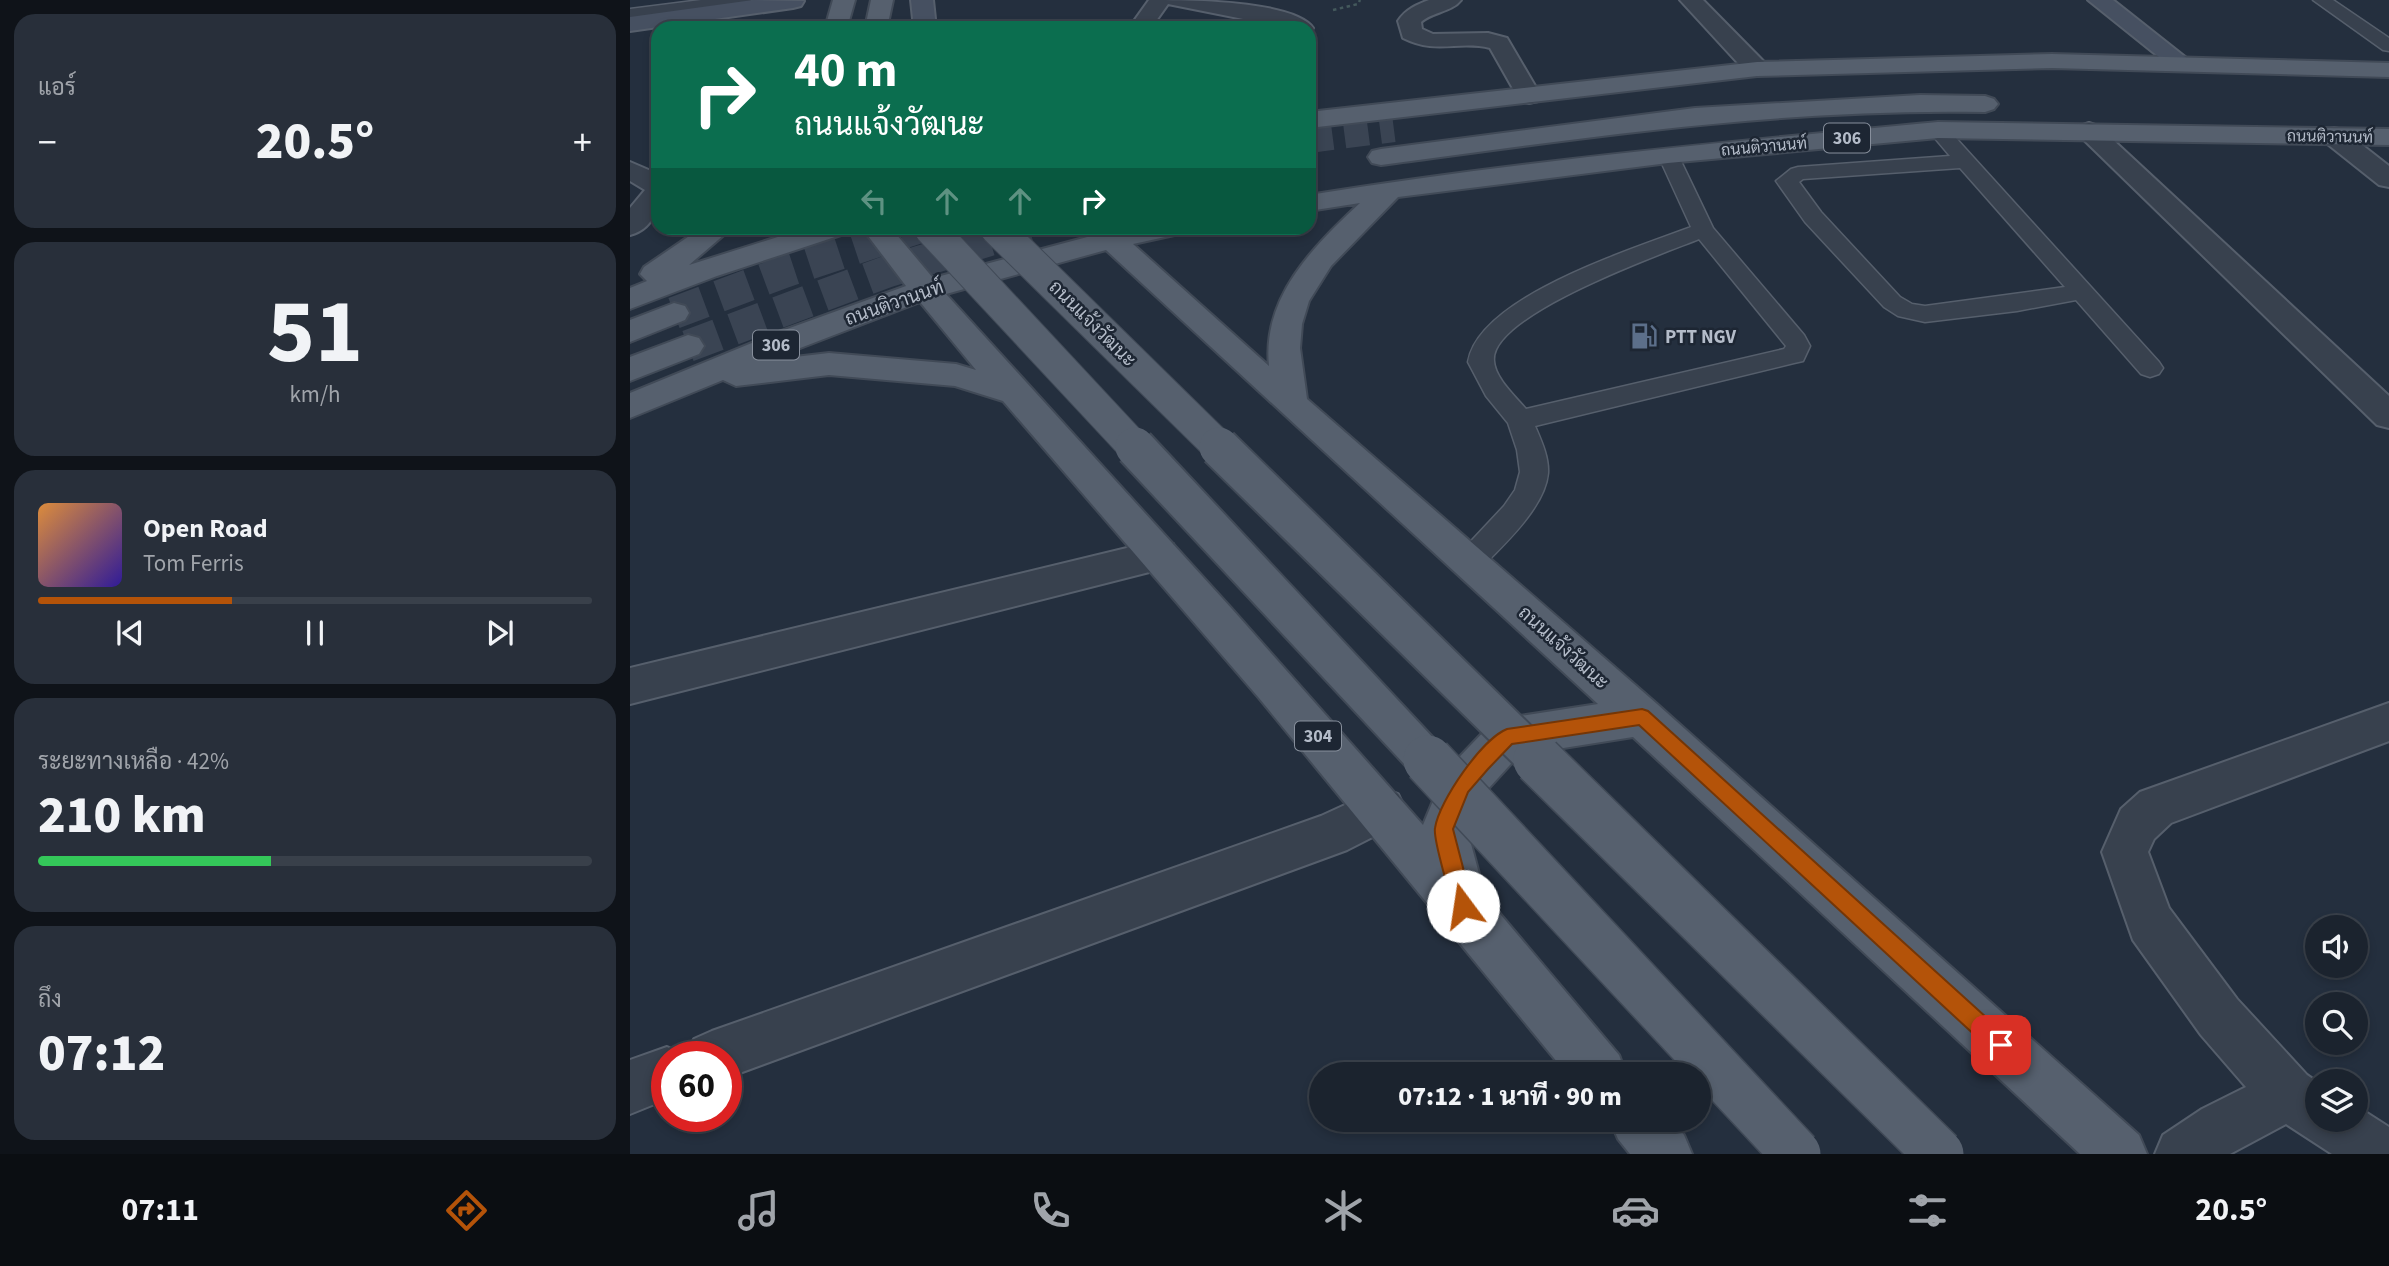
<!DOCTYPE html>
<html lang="th">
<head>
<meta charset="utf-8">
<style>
	:root { --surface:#1b232e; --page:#282f3a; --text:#f1f3f6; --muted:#a0a4aa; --line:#39404a; --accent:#b45309 }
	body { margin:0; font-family:"Source Sans 3",Sarabun,sans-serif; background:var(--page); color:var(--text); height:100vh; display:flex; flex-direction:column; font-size:26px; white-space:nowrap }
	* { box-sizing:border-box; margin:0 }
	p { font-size:23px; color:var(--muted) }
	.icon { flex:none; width:38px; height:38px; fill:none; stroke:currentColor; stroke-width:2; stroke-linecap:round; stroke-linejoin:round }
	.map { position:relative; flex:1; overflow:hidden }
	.side { display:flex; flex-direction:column; gap:14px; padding:14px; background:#0f1319; width:630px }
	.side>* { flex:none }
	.banner { position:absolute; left:21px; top:21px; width:665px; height:214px; border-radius:21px; box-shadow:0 4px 10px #0003,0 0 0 2px var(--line); background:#0b6e4f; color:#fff; overflow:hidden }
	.buttons { position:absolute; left:1675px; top:915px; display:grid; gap:14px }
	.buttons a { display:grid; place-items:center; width:63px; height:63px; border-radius:50%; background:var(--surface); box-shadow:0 4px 10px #0003,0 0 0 2px var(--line); font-size:35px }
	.speed { position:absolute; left:21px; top:1041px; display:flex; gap:14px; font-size:35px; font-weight:700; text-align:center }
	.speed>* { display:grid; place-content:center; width:91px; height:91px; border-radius:50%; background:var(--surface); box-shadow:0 4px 10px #0003,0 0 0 2px var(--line); line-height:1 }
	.speed .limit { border:10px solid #d22; background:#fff; color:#111 }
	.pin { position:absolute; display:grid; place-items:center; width:60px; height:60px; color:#fff; margin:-30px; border-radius:14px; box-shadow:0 4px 10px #0006 }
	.me { position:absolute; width:77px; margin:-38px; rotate:346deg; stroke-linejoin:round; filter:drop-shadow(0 0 5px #0008) }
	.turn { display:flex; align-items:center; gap:24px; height:147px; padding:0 28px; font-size:32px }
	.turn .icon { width:91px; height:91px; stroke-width:2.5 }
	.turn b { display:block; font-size:49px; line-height:60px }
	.lanes { display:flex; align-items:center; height:66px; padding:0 28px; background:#0003; justify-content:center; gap:35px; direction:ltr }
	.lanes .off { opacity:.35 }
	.big { font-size:52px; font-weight:800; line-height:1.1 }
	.side .widget { flex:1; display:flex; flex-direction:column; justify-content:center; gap:10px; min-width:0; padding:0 24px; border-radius:21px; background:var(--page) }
	.side .dial { align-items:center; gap:0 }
	.dial b { font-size:91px; line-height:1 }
	.song { display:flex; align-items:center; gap:21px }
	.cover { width:84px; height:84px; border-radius:10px; background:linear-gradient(135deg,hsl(30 70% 55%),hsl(250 70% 35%)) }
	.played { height:7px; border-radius:4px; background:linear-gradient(90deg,var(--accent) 35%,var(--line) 35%) }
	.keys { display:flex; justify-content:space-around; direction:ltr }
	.heat { display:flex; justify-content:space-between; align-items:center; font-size:38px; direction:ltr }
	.charge { height:10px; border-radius:5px; background:linear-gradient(90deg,#34c759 42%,var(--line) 0) }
	.trip { position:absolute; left:679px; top:1062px; width:402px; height:70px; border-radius:35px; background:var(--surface); box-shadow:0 4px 10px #0003,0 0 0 2px var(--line); font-weight:800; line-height:70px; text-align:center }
	.tab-bar { display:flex; height:112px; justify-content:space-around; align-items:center; background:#0b0e12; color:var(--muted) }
	.tab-bar .icon { width:49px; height:49px }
	.tab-bar .selected { color:var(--accent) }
	.tab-bar b { font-size:32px; color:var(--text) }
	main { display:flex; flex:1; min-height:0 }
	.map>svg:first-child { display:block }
</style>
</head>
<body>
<main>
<section class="side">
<div class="widget"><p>แอร์</p>
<div class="heat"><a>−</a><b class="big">20.5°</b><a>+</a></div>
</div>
<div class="widget dial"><b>51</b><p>km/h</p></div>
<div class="widget">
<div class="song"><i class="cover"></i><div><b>Open Road</b><p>Tom Ferris</p></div></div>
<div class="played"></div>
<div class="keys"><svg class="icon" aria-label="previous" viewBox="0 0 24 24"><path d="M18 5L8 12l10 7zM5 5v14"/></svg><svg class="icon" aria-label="pause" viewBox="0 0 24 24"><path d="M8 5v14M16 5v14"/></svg><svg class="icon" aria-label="next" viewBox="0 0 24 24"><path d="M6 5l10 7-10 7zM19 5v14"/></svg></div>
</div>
<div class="widget"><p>ระยะทางเหลือ · 42%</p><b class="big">210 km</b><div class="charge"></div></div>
<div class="widget"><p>ถึง</p><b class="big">07:12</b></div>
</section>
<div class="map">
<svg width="1759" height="1154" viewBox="0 0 1759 1154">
	<rect width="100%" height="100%" fill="#242f3e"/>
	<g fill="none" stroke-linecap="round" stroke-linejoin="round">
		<!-- primary-tunnel-far1 -->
		<path stroke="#3a4453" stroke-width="24" stroke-dasharray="24 12" stroke-linecap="butt" d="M 679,141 L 764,130"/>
		<!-- primary-tunnel -->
		<g stroke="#3a4453" stroke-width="32" stroke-dasharray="32 16" stroke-linecap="butt">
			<path d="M 44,313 L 154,272 L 287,228"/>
			<path d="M 58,346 L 256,272 L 399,228"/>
		</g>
		<!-- lane casing -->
		<g stroke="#565f6c" stroke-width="3">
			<g id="lane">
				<path d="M 71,0 L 122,0 L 113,5 L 0,19 L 0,9 Z"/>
				<path d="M 1683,0 L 1703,0 L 1759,38 L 1759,51 L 1753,50 Z"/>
				<path d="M 1308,124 L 1315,126 L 1529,362 L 1533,368 L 1529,374 L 1520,377 L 1511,374 L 1446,300 L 1387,311 L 1295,322 L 1268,316 L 1254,307 L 1175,222 L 1146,181 L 1161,169 L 1168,167 L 1320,156 L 1298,130 L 1301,126 ZM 1330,168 L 1435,287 L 1295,306 L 1282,304 L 1270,297 L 1191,212 L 1169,182 L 1173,179 Z"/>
				<path d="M 1038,149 L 1045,151 L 1048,155 L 1083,228 L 1174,335 L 1180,346 L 1173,361 L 1164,363 L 905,426 C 911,440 919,457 918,473 C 915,508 872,546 849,570 L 839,574 L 829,570 L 824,562 L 829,554 L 874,506 L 885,490 L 890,472 L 887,450 L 878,423 L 856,396 L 838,362 C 849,296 1004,249 1061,227 L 1028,155 L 1031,151 ZM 1069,239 L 1156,346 L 1154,349 L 896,409 C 885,396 865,378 864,361 C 859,315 1032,254 1069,239 Z"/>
			</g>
		</g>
		<!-- street casing -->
		<g stroke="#565f6c" stroke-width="4">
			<g id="street">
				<path d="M 519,0 C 553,0 664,0 683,28 L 679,33 L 679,28 L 658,28 L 538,4 L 521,28 L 499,28 Z"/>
				<path d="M 799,0 L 831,0 C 822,12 802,12 791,22 L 792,29 L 803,34 L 858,33 L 877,38 L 911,96 L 908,101 L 899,103 L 890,101 L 860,48 C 828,40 807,55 773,38 L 768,21 C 776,9 786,5 799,0 Z"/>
				<path d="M 1050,0 L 1073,0 L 1136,64 L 1139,69 L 1136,74 L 1127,76 L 1118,74 Z"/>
				<path d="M 1459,123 L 1468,126 L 1759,396 L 1759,428 L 1747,425 L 1450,136 L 1446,131 L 1450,126 Z"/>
				<path d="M 1704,128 L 1713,130 L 1759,166 L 1759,187 L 1749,185 L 1695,142 L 1691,136 L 1695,130 Z"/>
				<path d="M 0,162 L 28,174 C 28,199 30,227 0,235 L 0,208 L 15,190 L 0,181 Z"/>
				<path d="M 530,540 L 543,544 L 549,555 L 543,566 L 0,704 L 0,668 Z"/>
				<path d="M 1759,703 L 1759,741 L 1541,823 L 1524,839 L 1518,852 L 1539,908 L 1607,999 L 1677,1075 L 1687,1082 L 1687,1120 L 1726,1120 L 1726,1106 L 1759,1127 L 1759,1154 L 1702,1154 L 1656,1124 L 1600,1154 L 1525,1154 L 1533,1135 L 1572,1109 L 1616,1087 L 1571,1035 L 1503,940 L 1472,852 L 1491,809 L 1510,792 Z"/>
				<path d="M 752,788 L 768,794 L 775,809 L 768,824 L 717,850 L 96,1078 L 96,1057 L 37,1057 L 37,1099 L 0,1114 L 0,1060 L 37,1047 L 56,1056 L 64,1039 L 82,1031 L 691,816 Z"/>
			</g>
		</g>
		<!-- secondary casing -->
		<g stroke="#565f6c" stroke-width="4">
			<g id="secondary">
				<path d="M 123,0 L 174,1 L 171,6 L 163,8 L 0,31 L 0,17 Z"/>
				<path d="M 281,0 L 303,0 L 306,28 L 284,28 Z"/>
				<path d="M 1458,0 L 1483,0 L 1564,64 L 1560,69 L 1552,71 L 1544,69 Z"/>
			</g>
		</g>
		<!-- primary casing -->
		<g stroke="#414a57" stroke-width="4">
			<g id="primary">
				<path d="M 203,0 L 225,0 L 217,28 L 195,28 Z"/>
				<path d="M 241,0 L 263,0 L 257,28 L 235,28 Z"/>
				<path d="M 1422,54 L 1759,63 L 1759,77 L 1422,68 L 1127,76 L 679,128 L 679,112 L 1127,62 Z"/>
				<path d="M 1290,95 L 1355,96 L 1364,99 L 1368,104 L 1364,109 L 1355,112 C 1151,108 952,138 751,165 L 742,163 L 738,157 L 742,151 L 751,149 L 1065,108 Z"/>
				<path d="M 1308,122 L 1759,129 L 1759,145 L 1308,138 L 1038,163 L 768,197 L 701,266 L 679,301 L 672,324 L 670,348 L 677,399 L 1027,704 L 1509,1135 L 1517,1154 L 1450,1154 L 1003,737 L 889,755 L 848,800 L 837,829 L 855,896 L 989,1055 L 996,1074 L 937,1074 L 629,698 L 373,401 L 325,386 L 199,375 L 106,386 L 93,380 L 0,418 L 0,393 L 146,333 L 276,286 L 232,228 L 261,228 L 303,278 L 461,236 L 455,228 L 485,228 L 488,230 L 553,228 L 549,234 L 503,244 L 639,366 C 632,297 683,247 730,203 L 679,211 L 679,195 C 888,161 1098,142 1308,122 ZM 476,250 L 968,704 L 877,718 L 862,723 L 815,772 L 793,825 L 602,609 L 316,294 ZM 290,302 L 346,370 L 326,364 L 199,353 L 139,360 Z"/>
				<path d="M 71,228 L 102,228 L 59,265 L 176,228 L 218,228 L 214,234 L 87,276 L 0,309 L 0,288 L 17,281 L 10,274 L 14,267 Z"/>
				<path d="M 44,303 L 55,306 L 59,313 L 55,320 L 0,342 L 0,320 Z"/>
				<path d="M 58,335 L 69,338 L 74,346 L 69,354 L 0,381 L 0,357 Z"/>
				<path d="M 980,1120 L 1042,1120 L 1054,1135 L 1062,1154 L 1000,1154 L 988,1139 Z"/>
			</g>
		</g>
		<!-- path -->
		<path stroke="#44595c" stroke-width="2.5" stroke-dasharray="3.5 3.5" stroke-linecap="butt" d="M 703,10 L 728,4 L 730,0"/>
		<!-- lane -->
		<use href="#lane" fill="#38414e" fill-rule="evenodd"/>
		<!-- street -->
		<use href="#street" fill="#38414e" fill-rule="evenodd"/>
		<!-- secondary -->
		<use href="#secondary" fill="#465061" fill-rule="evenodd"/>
		<!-- primary -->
		<use href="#primary" fill="#56606e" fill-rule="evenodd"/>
		<!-- primary-bridge-far2 casing -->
		<g stroke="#414a57" stroke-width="34" stroke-linecap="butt">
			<g id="primary-bridge-far2">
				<path d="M 300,228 L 506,449"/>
				<path d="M 366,228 L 591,449"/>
			</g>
		</g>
		<!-- primary-bridge-far1 casing -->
		<g stroke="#414a57" stroke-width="43" stroke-linecap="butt">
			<g id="primary-bridge-far1">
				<path d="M 505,447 L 799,762"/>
				<path d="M 589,447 L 910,762"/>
			</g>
		</g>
		<!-- primary-bridge casing -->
		<g stroke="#414a57" stroke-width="52" stroke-linecap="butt">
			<g id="primary-bridge">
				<path d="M 798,760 L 1166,1154"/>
				<path d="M 908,760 L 1309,1154"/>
			</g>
		</g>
		<!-- primary-bridge-far2 -->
		<use href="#primary-bridge-far2" stroke="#56606e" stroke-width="32"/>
		<!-- primary-bridge-far1 -->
		<use href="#primary-bridge-far1" stroke="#56606e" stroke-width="39"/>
		<!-- primary-bridge -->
		<use href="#primary-bridge" stroke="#56606e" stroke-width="49"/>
	</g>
	<!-- route -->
	<path fill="#b45309" stroke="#753606" stroke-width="2" d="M 1012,709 L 1018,711 L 1378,1037 L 1381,1045 L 1378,1052 L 1371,1055 L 1363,1052 L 1009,725 L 882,744 L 858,769 L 838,792 L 823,829 L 843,906 L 840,913 L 833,916 L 826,913 C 821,900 803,839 805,828 C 809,801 852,739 877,729 Z"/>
	<!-- icons -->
	<defs>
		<g id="fuel-bare" transform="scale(2.1)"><path d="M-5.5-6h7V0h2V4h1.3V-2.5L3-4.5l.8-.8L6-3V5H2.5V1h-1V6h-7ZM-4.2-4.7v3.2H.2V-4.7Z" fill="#5c6f8a" stroke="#1d2633" stroke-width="2.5" paint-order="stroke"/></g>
	</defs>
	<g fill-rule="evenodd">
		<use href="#fuel-bare" x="1014" y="336"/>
	</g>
	<g text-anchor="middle" stroke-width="5" stroke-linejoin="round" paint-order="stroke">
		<!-- far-street labels -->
		<g font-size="16" fill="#b4bcc9" stroke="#1d2633">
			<text transform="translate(1700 136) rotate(1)" y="6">ถนนติวานนท์</text>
			<text transform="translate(1134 146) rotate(-5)" y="6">ถนนติวานนท์</text>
		</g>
		<!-- shield labels -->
		<g fill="#1d2633" stroke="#878f9c" stroke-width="2">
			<rect x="1194" y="123.5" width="46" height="29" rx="5"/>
			<rect x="123" y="330.5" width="46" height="29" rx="5"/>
			<rect x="665" y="721.5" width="46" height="29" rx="5"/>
		</g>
		<g font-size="18" font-weight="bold" fill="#b4bcc9">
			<text x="1217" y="144">306</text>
			<text x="146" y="351">306</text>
			<text x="688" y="742">304</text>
		</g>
		<!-- street labels -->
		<g font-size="19" fill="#b4bcc9" stroke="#1d2633">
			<text transform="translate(264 302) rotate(-19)" y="7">ถนนติวานนท์</text>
			<text transform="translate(463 323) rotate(45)" y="7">ถนนแจ้งวัฒนะ</text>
			<text transform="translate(934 647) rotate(42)" y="7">ถนนแจ้งวัฒนะ</text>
		</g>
		<!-- poi labels -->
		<g font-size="19" font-weight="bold" fill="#b4bcc9" stroke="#1d2633" text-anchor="start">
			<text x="1035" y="343">PTT NGV</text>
		</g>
	</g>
</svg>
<div class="buttons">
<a><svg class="icon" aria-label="sound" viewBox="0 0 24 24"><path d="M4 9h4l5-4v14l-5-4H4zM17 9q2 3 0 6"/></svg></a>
<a><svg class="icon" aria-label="search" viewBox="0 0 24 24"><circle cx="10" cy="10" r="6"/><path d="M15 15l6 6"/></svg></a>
<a><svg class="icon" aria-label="layers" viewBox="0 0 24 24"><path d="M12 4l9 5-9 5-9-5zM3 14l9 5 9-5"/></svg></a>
</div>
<div class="speed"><div class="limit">60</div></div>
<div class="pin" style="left:1371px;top:1045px;background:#d93025"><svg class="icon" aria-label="arrive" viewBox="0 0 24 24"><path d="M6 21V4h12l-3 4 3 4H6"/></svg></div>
<svg class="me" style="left:833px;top:906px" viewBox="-20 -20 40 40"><circle r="19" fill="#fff"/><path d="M0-13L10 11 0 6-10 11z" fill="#b45309"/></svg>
<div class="trip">07:12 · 1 นาที · 90 m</div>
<div class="banner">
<div class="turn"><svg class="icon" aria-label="right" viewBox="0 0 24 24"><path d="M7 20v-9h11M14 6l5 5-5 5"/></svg><div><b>40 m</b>ถนนแจ้งวัฒนะ</div></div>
<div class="lanes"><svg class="icon off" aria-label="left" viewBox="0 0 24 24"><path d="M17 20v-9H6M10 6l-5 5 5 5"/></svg><svg class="icon off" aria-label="ahead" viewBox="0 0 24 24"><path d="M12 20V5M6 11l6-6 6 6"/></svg><svg class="icon off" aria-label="ahead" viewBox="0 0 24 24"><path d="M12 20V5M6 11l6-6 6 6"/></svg><svg class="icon" aria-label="right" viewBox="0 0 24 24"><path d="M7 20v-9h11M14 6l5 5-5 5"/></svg></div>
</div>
</div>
</main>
<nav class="tab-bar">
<b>07:11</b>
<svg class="icon selected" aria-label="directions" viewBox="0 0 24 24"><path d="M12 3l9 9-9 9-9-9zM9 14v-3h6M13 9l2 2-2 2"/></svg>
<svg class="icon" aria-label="music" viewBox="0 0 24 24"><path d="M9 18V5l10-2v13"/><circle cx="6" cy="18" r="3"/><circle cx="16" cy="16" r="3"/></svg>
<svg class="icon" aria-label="phone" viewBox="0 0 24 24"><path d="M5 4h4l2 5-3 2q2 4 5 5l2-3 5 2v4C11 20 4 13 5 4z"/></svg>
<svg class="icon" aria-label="climate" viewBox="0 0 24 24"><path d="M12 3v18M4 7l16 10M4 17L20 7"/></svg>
<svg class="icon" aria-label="car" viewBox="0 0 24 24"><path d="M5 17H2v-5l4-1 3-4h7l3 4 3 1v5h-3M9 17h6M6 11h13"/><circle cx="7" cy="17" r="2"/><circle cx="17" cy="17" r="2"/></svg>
<svg class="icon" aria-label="filters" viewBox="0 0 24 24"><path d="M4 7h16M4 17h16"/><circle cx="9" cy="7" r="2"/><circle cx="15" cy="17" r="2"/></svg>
<b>20.5°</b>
</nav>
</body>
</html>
